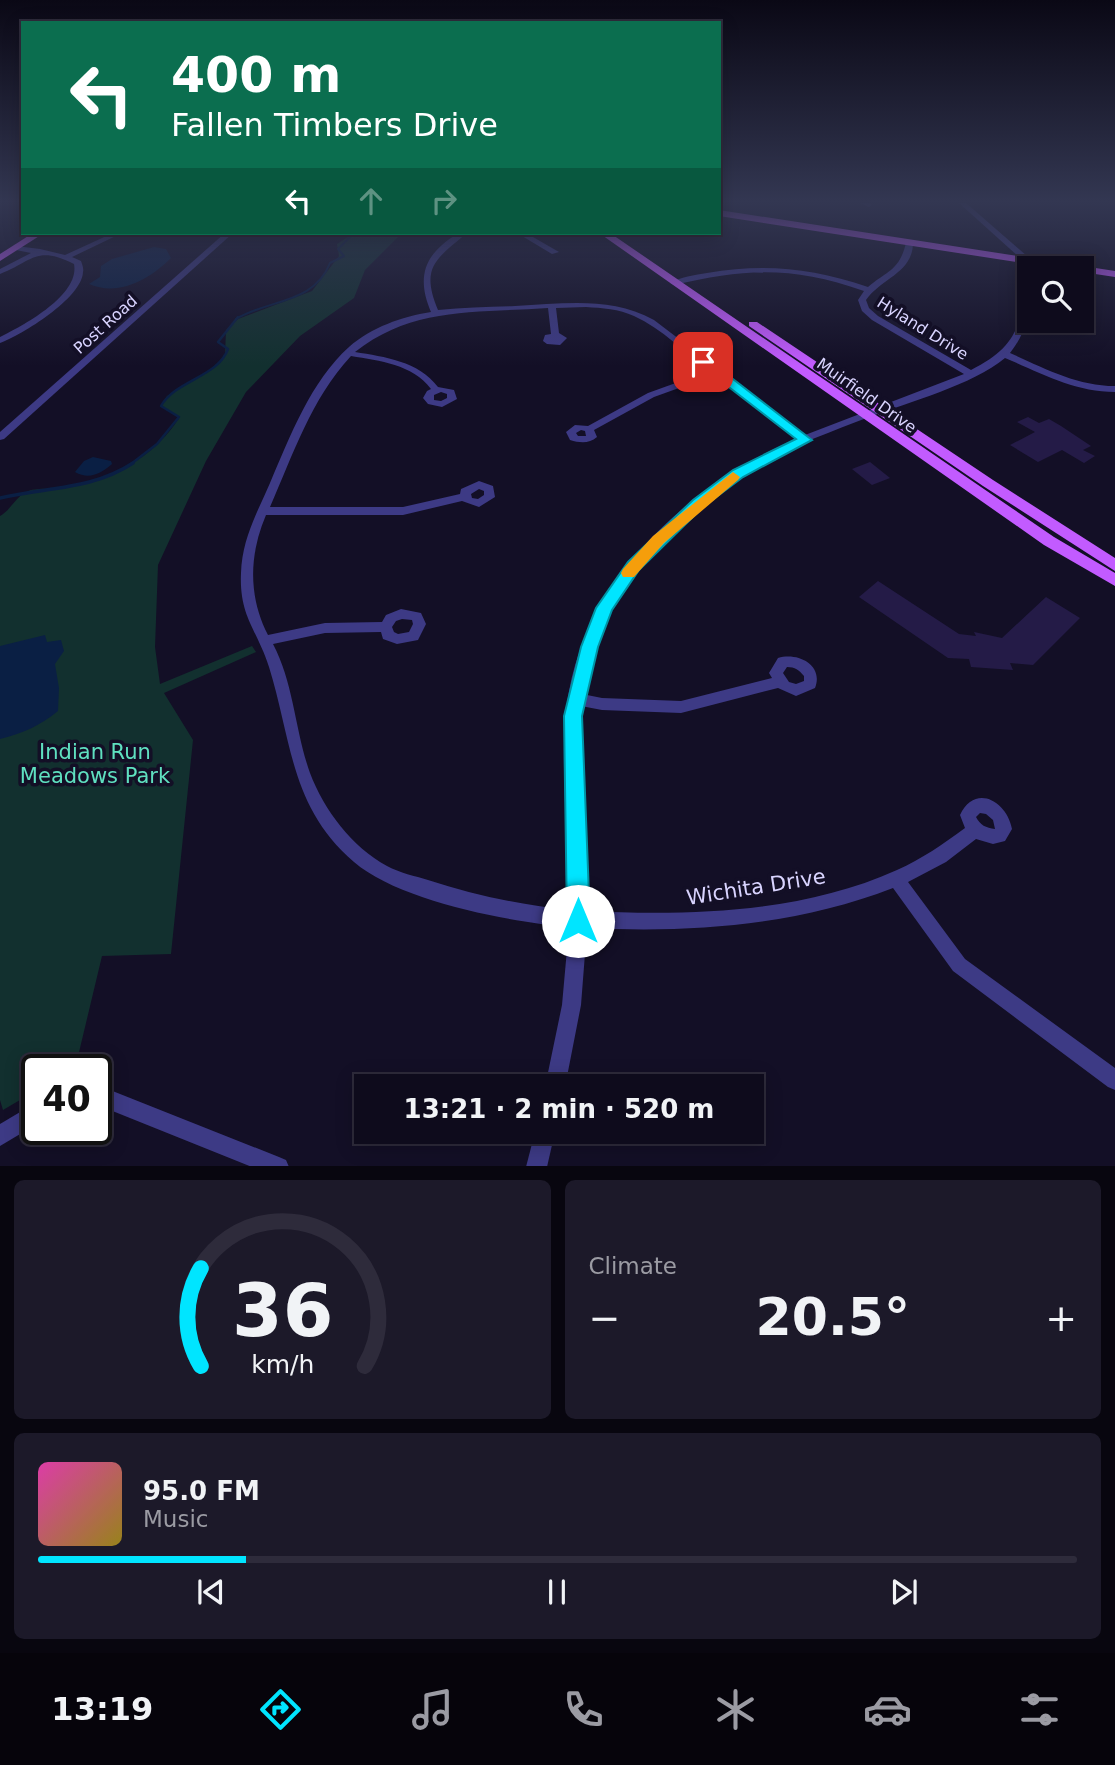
<!DOCTYPE html>
<html lang="en">
<head>
<meta charset="utf-8">
<style>
	:root { --surface:#0e0b1c; --page:#1c1929; --text:#f1f3f6; --muted:#9b9ba3; --line:#2e2b3b; --accent:#00e5ff }
	body { margin:0; font-family:"DejaVu Sans",sans-serif; background:var(--page); color:var(--text); height:100vh; display:flex; flex-direction:column; font-size:26px; white-space:nowrap }
	* { box-sizing:border-box; margin:0 }
	p { font-size:23px; color:var(--muted) }
	.icon { flex:none; width:38px; height:38px; fill:none; stroke:currentColor; stroke-width:2; stroke-linecap:round; stroke-linejoin:round }
	.map { position:relative; height:1166px; overflow:hidden }
	.details { display:flex; flex-direction:column; gap:14px; padding:14px; background:#08060f; flex:1 }
	.details>* { flex:none }
	.top-card { position:absolute; left:21px; top:21px; width:700px; height:214px; border-radius:0px; box-shadow:0 4px 18px #0003,0 0 0 2px var(--line); background:#0b6e4f; color:#fff; overflow:hidden }
	.controls { position:absolute; left:1017px; top:256px; display:grid; gap:14px }
	.controls a { display:grid; place-items:center; width:77px; height:77px; border-radius:0px; background:var(--surface); box-shadow:0 4px 18px #0003,0 0 0 2px var(--line); font-size:35px }
	.speed { position:absolute; left:21px; top:1054px; display:flex; gap:14px; font-size:35px; font-weight:700; text-align:center }
	.speed>* { display:grid; place-content:center; width:91px; height:91px; border-radius:50%; background:var(--surface); box-shadow:0 4px 18px #0003,0 0 0 2px var(--line); line-height:1 }
	.speed .limit { border:4px solid #111; border-radius:10px; background:#fff; color:#111 }
	.pin { position:absolute; display:grid; place-items:center; width:60px; height:60px; color:#fff; margin:-30px; border-radius:14px; box-shadow:0 4px 10px #0006 }
	.me { position:absolute; width:77px; margin:-38px; rotate:0deg; stroke-linejoin:round; filter:drop-shadow(0 0 5px #0008) }
	.turn { display:flex; align-items:center; gap:24px; height:147px; padding:0 35px; font-size:32px }
	.turn .icon { width:91px; height:91px; stroke-width:2.5 }
	.turn b { display:block; font-size:49px; line-height:60px }
	.lanes { display:flex; align-items:center; height:66px; padding:0 35px; background:#0003; justify-content:center; gap:35px; direction:ltr }
	.lanes .off { opacity:.35 }
	.big { font-size:52px; font-weight:700; line-height:1.1 }
	.details .widget { flex:1; display:flex; flex-direction:column; justify-content:center; gap:10px; min-width:0; padding:0 24px; border-radius:10px; background:var(--page) }
	.details .dial { align-items:center; gap:0 }
	.dial svg { height:182px; overflow:visible; fill:none; stroke:var(--line); stroke-width:7; stroke-linecap:round; text-anchor:middle }
	.dial text { fill:var(--text); stroke:none }
	.song { display:flex; align-items:center; gap:21px }
	.cover { width:84px; height:84px; border-radius:10px; background:linear-gradient(135deg,hsl(320 70% 55%),hsl(50 70% 35%)) }
	.played { height:7px; border-radius:4px; background:linear-gradient(90deg,var(--accent) 20%,var(--line) 20%) }
	.keys { display:flex; justify-content:space-around; direction:ltr }
	.heat { display:flex; justify-content:space-between; align-items:center; font-size:38px; direction:ltr }
	.details .tiles { flex:1; display:grid; gap:14px; grid-template-columns:1fr 1fr }
	.widget:last-child { grid-column:span 2 }
	.trip { position:absolute; left:354px; top:1074px; width:410px; height:70px; border-radius:0px; background:var(--surface); box-shadow:0 4px 18px #0003,0 0 0 2px var(--line); font-weight:700; line-height:70px; text-align:center }
	.menu { display:flex; height:112px; justify-content:space-around; align-items:center; background:#06040b; color:var(--muted) }
	.menu .icon { width:49px; height:49px }
	.menu .current { color:var(--accent) }
	.menu b { font-size:32px; color:var(--text) }
	.map>svg:first-child { display:block }
</style>
</head>
<body>
<div class="map">
<svg width="1115" height="1167" viewBox="0 0 1115 1167">
	<rect width="100%" height="100%" fill="#130f26"/>
	<!-- green -->
	<path fill="#12302f" d="M 354,233 L 402,233 L 365,270 L 354,298 L 300,336 L 246,392 L 206,461 L 158,565 L 155,647 L 160,684 L 252,646 L 256,652 L 164,693 L 193,740 L 171,954 L 102,956 L 75,1069 L 37,1069 L 37,1090 L 3,1110 L 0,1100 L 0,516 C 10,511 17,495 28,491 C 39,487 54,490 66,488 C 112,480 154,457 179,418 L 161,406 L 167,396 L 208,372 L 225,356 L 226,330 L 238,319 L 312,291 L 339,256 L 337,244 Z"/>
	<!-- water -->
	<g fill="#0a1f44">
		<path d="M 154,247 L 166,249 L 171,258 C 150,279 119,297 89,284 L 100,277 L 101,266 L 112,259 Z"/>
		<path d="M 93,457 L 111,461 L 112,464 C 100,474 89,480 75,472 L 84,461 Z"/>
		<path d="M 45,635 L 47,642 L 61,640 L 64,651 L 55,664 L 59,688 L 58,711 C 40,726 23,733 0,739 L 0,646 Z"/>
	</g>
	<g fill="none" stroke-linecap="round" stroke-linejoin="round">
		<!-- stream-far2 -->
		<path stroke="#0a1f44" stroke-width="2" d="M 236,319 C 269,299 314,304 330,263 L 344,256 L 338,249 L 354,233"/>
		<!-- stream-far1 -->
		<path stroke="#0a1f44" stroke-width="2.5" d="M 131,464 L 157,444 L 179,417 L 161,406 C 176,380 218,377 228,349 L 218,342 L 238,317"/>
		<!-- stream -->
		<path stroke="#0a1f44" stroke-width="3.5" d="M 0,498 C 46,487 92,490 133,463"/>
	</g>
	<!-- building -->
	<g fill="#241b47">
		<path d="M 1028,417 L 1039,423 L 1049,419 L 1061,426 L 1091,446 L 1083,450 L 1095,456 L 1084,463 L 1062,450 L 1038,462 L 1010,445 L 1035,432 L 1017,422 Z"/>
		<path d="M 870,462 L 890,478 L 872,485 L 852,469 Z"/>
		<path d="M 878,581 L 959,634 L 976,636 L 974,632 L 1002,638 L 1046,597 L 1080,618 L 1033,665 L 1010,663 L 1013,670 L 971,667 L 969,659 L 948,658 L 859,597 Z"/>
	</g>
	<g fill="none" stroke-linecap="round" stroke-linejoin="round">
		<!-- minor -->
		<g fill="#3d3a85" fill-rule="evenodd">
			<path d="M 860,203 L 869,203 L 872,205 L 869,207 Z"/>
			<path d="M 959,203 L 966,203 L 1027,256 C 1031,293 1034,323 1010,353 C 1044,368 1077,386 1115,386 L 1115,392 C 1075,392 1041,373 1005,358 C 972,385 910,402 869,417 C 831,432 793,445 758,466 C 675,513 598,598 582,694 L 602,698 L 681,701 L 772,678 L 769,673 L 778,658 C 798,652 824,665 815,688 L 796,696 L 778,688 L 681,713 L 602,710 L 581,706 L 580,768 L 587,911 C 689,916 802,913 897,870 C 922,859 943,844 965,828 L 960,815 C 975,783 1007,801 1012,829 L 1005,841 L 993,844 L 976,839 L 946,862 L 908,882 L 965,959 L 1115,1068 L 1115,1090 L 1108,1087 L 953,971 L 893,888 C 795,926 691,933 587,928 L 581,1005 L 565,1087 L 545,1087 L 562,1005 L 569,927 C 510,922 399,901 354,862 C 290,807 292,741 269,667 C 257,629 239,617 241,573 C 242,539 257,513 270,483 C 290,436 311,381 349,347 C 372,327 401,317 431,312 C 420,286 420,264 442,245 C 450,238 456,233 467,233 C 436,259 420,267 438,310 C 464,307 489,307 515,306 C 564,304 609,296 654,320 L 805,435 L 964,374 L 872,320 L 862,311 L 858,300 L 864,291 C 793,266 746,268 674,285 L 670,283 C 680,277 695,275 707,273 C 765,263 812,268 868,287 C 888,270 899,271 906,243 L 913,241 C 914,273 881,278 866,300 L 869,308 L 878,316 L 971,370 C 1026,343 1025,312 1019,257 ZM 586,307 C 602,308 619,309 634,316 C 662,329 686,353 709,371 L 648,393 L 588,426 L 575,425 L 566,432 L 570,440 C 580,443 589,444 597,437 L 594,430 L 654,397 L 715,375 L 797,439 C 692,482 590,576 569,691 C 557,758 570,841 569,910 C 521,905 474,895 428,880 C 415,876 400,873 387,866 C 352,847 324,810 310,773 C 295,731 294,684 273,644 L 325,633 L 381,632 L 383,639 L 397,644 L 418,640 L 426,624 L 421,613 L 401,609 L 386,615 L 382,622 L 325,623 L 268,635 C 248,596 249,555 266,515 L 403,515 L 462,501 L 479,507 L 495,497 L 493,486 L 479,481 L 461,489 L 460,494 L 403,507 L 270,507 C 293,455 311,399 351,356 C 380,361 412,364 431,389 L 427,391 L 423,398 L 428,404 L 442,407 L 457,399 L 454,390 L 438,387 C 418,361 385,357 355,352 C 413,306 478,313 548,308 L 551,334 L 545,335 L 543,341 L 547,344 L 560,345 L 567,338 L 559,333 L 556,308 ZM 441,392 L 447,394 L 447,398 L 441,401 L 434,400 L 434,395 ZM 581,430 L 585,431 L 586,436 L 578,436 L 576,433 ZM 479,489 L 484,491 L 484,495 L 478,499 L 472,498 L 471,494 ZM 402,619 L 412,620 L 413,624 L 409,632 L 398,634 L 394,632 L 392,627 L 396,621 ZM 787,667 C 795,667 799,670 804,676 L 804,681 L 796,684 L 789,682 L 783,673 ZM 980,813 L 986,814 L 993,820 L 995,829 C 986,828 980,825 976,817 Z"/>
			<path d="M 113,233 L 122,233 L 72,257 L 81,261 C 82,264 84,269 83,272 C 82,298 22,335 0,343 L 0,337 C 24,325 80,295 74,264 C 36,245 33,261 0,274 L 0,269 L 31,253 L 16,250 L 16,246 L 40,249 L 65,255 Z"/>
			<path d="M 225,233 L 233,233 L 4,439 L 0,440 L 0,432 Z"/>
			<path d="M 517,233 L 526,233 L 559,252 L 552,254 Z"/>
			<path d="M 96,1087 L 110,1090 L 279,1157 L 286,1160 L 289,1167 L 252,1167 L 110,1110 L 96,1107 Z"/>
			<path d="M 37,1102 L 37,1124 L 0,1146 L 0,1124 Z"/>
			<path d="M 535,1132 L 555,1132 L 547,1167 L 526,1167 Z"/>
		</g>
		<!-- major -->
		<g fill="#c25bff" fill-rule="evenodd">
			<path d="M 719,210 L 1115,271 L 1115,277 L 1082,272 L 1082,268 L 1055,268 L 719,216 Z"/>
			<path d="M 33,233 L 44,233 L 0,261 L 0,254 Z"/>
			<path d="M 599,233 L 610,233 L 1054,537 L 1115,573 L 1115,586 L 1044,545 Z"/>
			<path d="M 749,322 L 757,322 L 993,480 L 1115,558 L 1115,571 L 983,486 L 749,326 Z"/>
		</g>
	</g>
	<!-- sky -->
	<linearGradient id="sky" x2="0" y2="1"><stop stop-color="#0a0815"/><stop offset="0.55" stop-color="#333752"/><stop offset="1" stop-color="#333752" stop-opacity="0"/></linearGradient>
	<rect width="1115" height="366" fill="url(#sky)"/>
	<!-- route -->
	<path fill="#00e5ff" stroke="#0095a6" stroke-width="2" d="M 699,359 L 707,359 L 812,440 L 743,477 L 703,507 L 639,570 L 612,610 L 598,647 L 582,716 L 590,921 L 586,929 L 578,932 L 570,929 L 567,921 L 564,716 L 581,647 L 596,608 L 628,562 L 693,500 L 733,470 L 796,439 L 699,364 Z"/>
	<!-- slow -->
	<path fill="#f59e0b" d="M 733,472 L 740,477 L 738,480 L 664,543 L 634,577 L 623,577 L 621,573 L 623,569 L 653,536 Z"/>
	<g text-anchor="middle" stroke-width="7" stroke-linejoin="round" paint-order="stroke">
		<!-- far-street labels -->
		<g font-size="16" fill="#d9d4ff" stroke="#130f26">
			<text transform="translate(105 324) rotate(-42)" y="6">Post Road</text>
			<text transform="translate(923 328) rotate(32)" y="6">Hyland Drive</text>
			<text transform="translate(867 395) rotate(35)" y="6">Muirfield Drive</text>
		</g>
		<!-- near-park labels -->
		<g font-size="21" fill="#5fe0c0" stroke="#130f26">
			<text x="95" y="759">Indian Run<tspan x="95" dy="24">Meadows Park</tspan></text>
		</g>
		<!-- near-street labels -->
		<g font-size="21" fill="#d9d4ff" stroke="#130f26">
			<text transform="translate(756 887) rotate(-9)" y="7">Wichita Drive</text>
		</g>
	</g>
</svg>
<div class="controls">
<a><svg class="icon" aria-label="search" viewBox="0 0 24 24"><circle cx="10" cy="10" r="6"/><path d="M15 15l6 6"/></svg></a>
</div>
<div class="speed"><div class="limit">40</div></div>
<div class="pin" style="left:703px;top:362px;background:#d93025"><svg class="icon" aria-label="arrive" viewBox="0 0 24 24"><path d="M6 21V4h12l-3 4 3 4H6"/></svg></div>
<svg class="me" style="left:578px;top:921px" viewBox="-20 -20 40 40"><circle r="19" fill="#fff"/><path d="M0-13L10 11 0 6-10 11z" fill="#00e5ff"/></svg>
<div class="trip">13:21 · 2 min · 520 m</div>
<div class="top-card">
<div class="turn"><svg class="icon" aria-label="left" viewBox="0 0 24 24"><path d="M17 20v-9H6M10 6l-5 5 5 5"/></svg><div><b>400 m</b>Fallen Timbers Drive</div></div>
<div class="lanes"><svg class="icon" aria-label="left" viewBox="0 0 24 24"><path d="M17 20v-9H6M10 6l-5 5 5 5"/></svg><svg class="icon off" aria-label="ahead" viewBox="0 0 24 24"><path d="M12 20V5M6 11l6-6 6 6"/></svg><svg class="icon off" aria-label="right" viewBox="0 0 24 24"><path d="M7 20v-9h11M14 6l5 5-5 5"/></svg></div>
</div>
</div>
<section class="details">
<div class="tiles">
<div class="widget dial"><svg viewBox="0 0 100 80">
<path d="M14 69A42 42 0 1 1 86 69"/>
<path d="M14 69A42 42 0 0 1 14 26" stroke="#00e5ff"/>
<text x="50" y="56" font-size="32" font-weight="700">36</text>
<text x="50" y="72" font-size="11">km/h</text>
</svg></div>
<div class="widget"><p>Climate</p>
<div class="heat"><a>−</a><b class="big">20.5°</b><a>+</a></div>
</div>
<div class="widget">
<div class="song"><i class="cover"></i><div><b>95.0 FM</b><p>Music</p></div></div>
<div class="played"></div>
<div class="keys"><svg class="icon" aria-label="previous" viewBox="0 0 24 24"><path d="M18 5L8 12l10 7zM5 5v14"/></svg><svg class="icon" aria-label="pause" viewBox="0 0 24 24"><path d="M8 5v14M16 5v14"/></svg><svg class="icon" aria-label="next" viewBox="0 0 24 24"><path d="M6 5l10 7-10 7zM19 5v14"/></svg></div>
</div>
</div>
</section>
<nav class="menu">
<b>13:19</b>
<svg class="icon current" aria-label="directions" viewBox="0 0 24 24"><path d="M12 3l9 9-9 9-9-9zM9 14v-3h6M13 9l2 2-2 2"/></svg>
<svg class="icon" aria-label="music" viewBox="0 0 24 24"><path d="M9 18V5l10-2v13"/><circle cx="6" cy="18" r="3"/><circle cx="16" cy="16" r="3"/></svg>
<svg class="icon" aria-label="phone" viewBox="0 0 24 24"><path d="M5 4h4l2 5-3 2q2 4 5 5l2-3 5 2v4C11 20 4 13 5 4z"/></svg>
<svg class="icon" aria-label="climate" viewBox="0 0 24 24"><path d="M12 3v18M4 7l16 10M4 17L20 7"/></svg>
<svg class="icon" aria-label="car" viewBox="0 0 24 24"><path d="M5 17H2v-5l4-1 3-4h7l3 4 3 1v5h-3M9 17h6M6 11h13"/><circle cx="7" cy="17" r="2"/><circle cx="17" cy="17" r="2"/></svg>
<svg class="icon" aria-label="filters" viewBox="0 0 24 24"><path d="M4 7h16M4 17h16"/><circle cx="9" cy="7" r="2"/><circle cx="15" cy="17" r="2"/></svg>
</nav>
</body>
</html>
